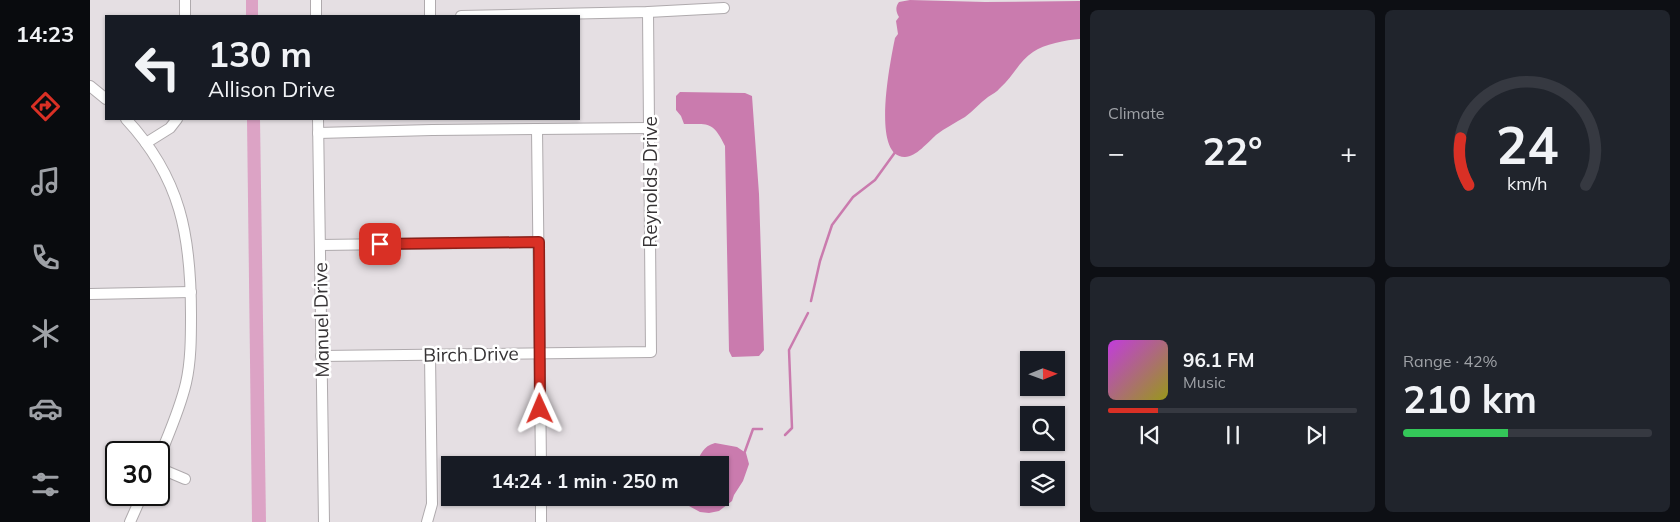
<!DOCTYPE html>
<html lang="en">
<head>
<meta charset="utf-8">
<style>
	:root { --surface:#171b24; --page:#20242c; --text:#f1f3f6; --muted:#9ea1a6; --line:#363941; --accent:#d93025 }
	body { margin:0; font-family:Mulish,sans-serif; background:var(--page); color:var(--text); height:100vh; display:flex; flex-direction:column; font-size:19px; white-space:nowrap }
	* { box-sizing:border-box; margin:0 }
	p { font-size:16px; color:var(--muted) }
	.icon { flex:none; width:28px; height:28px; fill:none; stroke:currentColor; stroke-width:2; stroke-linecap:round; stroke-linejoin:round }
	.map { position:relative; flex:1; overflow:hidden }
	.sheet { display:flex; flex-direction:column; gap:10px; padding:10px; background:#0d0f14; width:600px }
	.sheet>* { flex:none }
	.guide { position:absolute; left:15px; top:15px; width:475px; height:105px; border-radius:0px; box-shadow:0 1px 4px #0004; background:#171b24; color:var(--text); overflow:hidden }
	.needle { width:32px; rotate:89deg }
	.buttons { position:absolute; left:930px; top:351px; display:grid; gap:10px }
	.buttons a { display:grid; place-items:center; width:45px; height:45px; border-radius:0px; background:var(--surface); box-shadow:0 1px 4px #0004; font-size:25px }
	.speed { position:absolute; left:15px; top:441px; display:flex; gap:10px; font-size:25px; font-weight:700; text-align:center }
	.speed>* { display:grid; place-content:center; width:65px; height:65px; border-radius:50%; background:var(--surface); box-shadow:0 1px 4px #0004; line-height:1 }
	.speed .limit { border:2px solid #111; border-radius:8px; background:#fff; color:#111 }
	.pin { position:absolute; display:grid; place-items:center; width:42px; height:42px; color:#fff; margin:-21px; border-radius:10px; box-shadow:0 2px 8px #0006 }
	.me { position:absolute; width:55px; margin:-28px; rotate:359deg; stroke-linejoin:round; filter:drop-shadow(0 0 4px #0008) }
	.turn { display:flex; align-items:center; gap:18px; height:105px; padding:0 20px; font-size:22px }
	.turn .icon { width:65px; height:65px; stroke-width:2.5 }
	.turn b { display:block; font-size:35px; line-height:42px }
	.big { font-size:38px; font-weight:700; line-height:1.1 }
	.sheet .card { flex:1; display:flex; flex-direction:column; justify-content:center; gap:8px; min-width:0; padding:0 18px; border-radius:8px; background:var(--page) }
	.sheet .dial { align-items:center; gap:0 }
	.dial svg { height:130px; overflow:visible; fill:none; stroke:var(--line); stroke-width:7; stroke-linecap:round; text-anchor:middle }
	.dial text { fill:var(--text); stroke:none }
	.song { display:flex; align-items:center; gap:15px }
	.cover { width:60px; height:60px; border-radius:8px; background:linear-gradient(135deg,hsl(290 70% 55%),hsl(60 70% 35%)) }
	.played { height:5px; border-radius:2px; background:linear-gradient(90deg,var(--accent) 20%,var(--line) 20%) }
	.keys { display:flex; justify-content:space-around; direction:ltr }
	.heat { display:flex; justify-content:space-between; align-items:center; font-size:28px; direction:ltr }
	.charge { height:8px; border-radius:4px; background:linear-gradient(90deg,#34c759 42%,var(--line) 0) }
	.sheet .tiles { flex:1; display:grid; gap:10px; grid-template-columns:repeat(2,1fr) }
	.trip { position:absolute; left:351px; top:456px; width:288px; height:50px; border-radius:0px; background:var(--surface); box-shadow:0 1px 4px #0004; font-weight:700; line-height:50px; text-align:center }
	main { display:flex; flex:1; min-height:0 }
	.tab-bar { display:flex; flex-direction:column; width:90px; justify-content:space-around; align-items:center; background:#090b0e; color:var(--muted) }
	.tab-bar .icon { width:35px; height:35px }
	.tab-bar .selected { color:var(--accent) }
	.tab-bar b { font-size:22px; color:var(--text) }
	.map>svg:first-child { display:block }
</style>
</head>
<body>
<main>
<nav class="tab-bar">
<b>14:23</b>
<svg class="icon selected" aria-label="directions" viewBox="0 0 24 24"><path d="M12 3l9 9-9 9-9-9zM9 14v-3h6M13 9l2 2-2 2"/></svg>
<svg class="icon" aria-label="music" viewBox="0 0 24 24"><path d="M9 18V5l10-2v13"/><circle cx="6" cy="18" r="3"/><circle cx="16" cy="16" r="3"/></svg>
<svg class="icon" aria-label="phone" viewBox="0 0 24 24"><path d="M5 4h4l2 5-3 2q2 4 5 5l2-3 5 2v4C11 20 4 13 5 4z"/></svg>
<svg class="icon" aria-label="climate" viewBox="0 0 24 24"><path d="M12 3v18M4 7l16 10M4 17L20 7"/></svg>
<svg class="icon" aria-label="car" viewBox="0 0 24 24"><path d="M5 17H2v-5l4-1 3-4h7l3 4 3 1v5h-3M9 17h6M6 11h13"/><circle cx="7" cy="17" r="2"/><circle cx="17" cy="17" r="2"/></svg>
<svg class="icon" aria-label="filters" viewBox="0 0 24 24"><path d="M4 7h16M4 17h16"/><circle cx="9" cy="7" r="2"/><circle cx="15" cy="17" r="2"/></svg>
</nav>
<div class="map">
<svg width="990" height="522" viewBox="0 0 990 522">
	<rect width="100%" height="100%" fill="#e5dfe3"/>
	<!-- green -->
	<g fill="#dca3c5">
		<rect x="156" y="0" width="12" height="16"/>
		<path d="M 157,119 L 170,119 L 176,522 L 162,522 Z"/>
	</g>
	<!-- water -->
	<g fill="#ca7bae">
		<path d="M 820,0 L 895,2 L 990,1 L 990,39 C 976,40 954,44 943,52 C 929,61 923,77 910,88 C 907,92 902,94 898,97 C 890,103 883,111 875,117 C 865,123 855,128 846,135 C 838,142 826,157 815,157 C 780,158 801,58 805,38 L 808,34 L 806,21 L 809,17 C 806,12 805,7 809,2 Z"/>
		<path d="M 590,92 L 655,93 L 662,96 L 669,194 L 674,350 L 669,356 L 642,357 L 639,351 L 635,146 C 623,121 619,124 594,124 L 591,116 L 586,110 L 586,96 Z"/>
		<path d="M 625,443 L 647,447 L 656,453 L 659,464 L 653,481 L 644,495 L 642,501 L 629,511 L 619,513 L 610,512 L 599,506 L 592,498 L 630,498 L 630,465 L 606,465 C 610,455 613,446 625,443 Z"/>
	</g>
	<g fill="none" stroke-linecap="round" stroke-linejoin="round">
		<!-- stream -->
		<g stroke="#ca7bae" stroke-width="2.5">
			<path d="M 721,301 L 730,261 L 742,225 L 763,197 L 785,180 L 806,151"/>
			<path d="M 695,435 L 702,428 L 699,350 L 718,313"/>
			<path d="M 654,454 L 663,429 L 672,429"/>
		</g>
		<!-- street casing -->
		<g stroke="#afaaad" stroke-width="12">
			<g id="street">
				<path d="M 95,0 L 95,16"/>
				<path d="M 226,0 L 226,16"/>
				<path d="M 340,0 L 340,16"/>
				<path d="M 371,16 L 558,12 L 634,8"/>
				<path d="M 0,86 L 16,99"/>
				<path d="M 36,119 C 91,178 101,236 101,315 C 101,337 101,361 96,383 C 90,409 79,433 69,458"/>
				<path d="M 228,119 L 234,522"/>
				<path d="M 447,129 L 451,465"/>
				<path d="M 228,133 L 342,130 L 559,128"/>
				<path d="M 56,143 L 80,128 L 87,119"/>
				<path d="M 230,245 L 449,242"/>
				<path d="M 0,294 L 101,292"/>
				<path d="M 231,356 L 561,352 L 558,12"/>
				<path d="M 69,468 L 95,479"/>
				<path d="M 451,498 L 451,522"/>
				<path d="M 40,522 L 52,495"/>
				<path d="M 337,522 L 342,504 L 340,355"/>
			</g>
		</g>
		<!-- street -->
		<use href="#street" stroke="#fff" stroke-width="10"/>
	</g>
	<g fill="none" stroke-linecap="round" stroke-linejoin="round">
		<!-- route casing -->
		<g stroke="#8d1f18" stroke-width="12">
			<path id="route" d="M 290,244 L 449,242 L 450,409"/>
		</g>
		<!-- route -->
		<use href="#route" stroke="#d93025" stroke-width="9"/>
	</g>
	<g text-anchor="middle" stroke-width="5" stroke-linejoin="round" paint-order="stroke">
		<!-- street labels -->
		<g font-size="19" fill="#363335" stroke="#fff">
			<text transform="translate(560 182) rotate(-90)" y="7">Reynolds Drive</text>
			<text transform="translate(231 320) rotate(-91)" y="7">Manuel Drive</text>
			<text transform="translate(381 354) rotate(-1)" y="7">Birch Drive</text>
		</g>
	</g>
</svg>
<div class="buttons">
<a><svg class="needle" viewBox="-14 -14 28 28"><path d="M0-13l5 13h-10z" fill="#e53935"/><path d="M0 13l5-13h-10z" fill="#9ea1a6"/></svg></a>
<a><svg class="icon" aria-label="search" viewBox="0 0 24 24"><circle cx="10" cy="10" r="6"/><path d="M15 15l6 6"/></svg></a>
<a><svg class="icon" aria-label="layers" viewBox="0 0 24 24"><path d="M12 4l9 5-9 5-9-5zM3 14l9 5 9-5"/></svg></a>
</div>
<div class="speed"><div class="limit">30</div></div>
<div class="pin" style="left:290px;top:244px;background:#d93025"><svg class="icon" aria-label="arrive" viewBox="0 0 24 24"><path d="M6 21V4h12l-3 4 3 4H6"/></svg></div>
<svg class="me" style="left:450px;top:409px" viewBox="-20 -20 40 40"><path d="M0-17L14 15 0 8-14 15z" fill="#d93025" stroke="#fff" stroke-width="4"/></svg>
<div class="trip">14:24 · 1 min · 250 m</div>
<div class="guide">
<div class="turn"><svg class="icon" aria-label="left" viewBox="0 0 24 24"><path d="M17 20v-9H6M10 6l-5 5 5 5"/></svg><div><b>130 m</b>Allison Drive</div></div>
</div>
</div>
<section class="sheet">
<div class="tiles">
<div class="card"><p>Climate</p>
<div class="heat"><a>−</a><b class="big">22°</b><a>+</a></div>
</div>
<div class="card dial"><svg viewBox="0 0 100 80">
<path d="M14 69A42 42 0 1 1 86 69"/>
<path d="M14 69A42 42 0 0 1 9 40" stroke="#d93025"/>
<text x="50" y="56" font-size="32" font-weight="700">24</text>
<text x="50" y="72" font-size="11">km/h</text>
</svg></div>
<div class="card">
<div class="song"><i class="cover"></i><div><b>96.1 FM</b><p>Music</p></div></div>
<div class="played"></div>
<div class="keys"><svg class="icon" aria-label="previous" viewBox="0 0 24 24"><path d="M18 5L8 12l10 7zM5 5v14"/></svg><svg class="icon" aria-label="pause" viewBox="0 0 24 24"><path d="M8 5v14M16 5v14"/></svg><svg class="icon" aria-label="next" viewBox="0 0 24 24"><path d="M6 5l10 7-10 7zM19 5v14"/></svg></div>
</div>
<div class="card"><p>Range · 42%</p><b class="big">210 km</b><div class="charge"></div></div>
</div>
</section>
</main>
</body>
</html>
